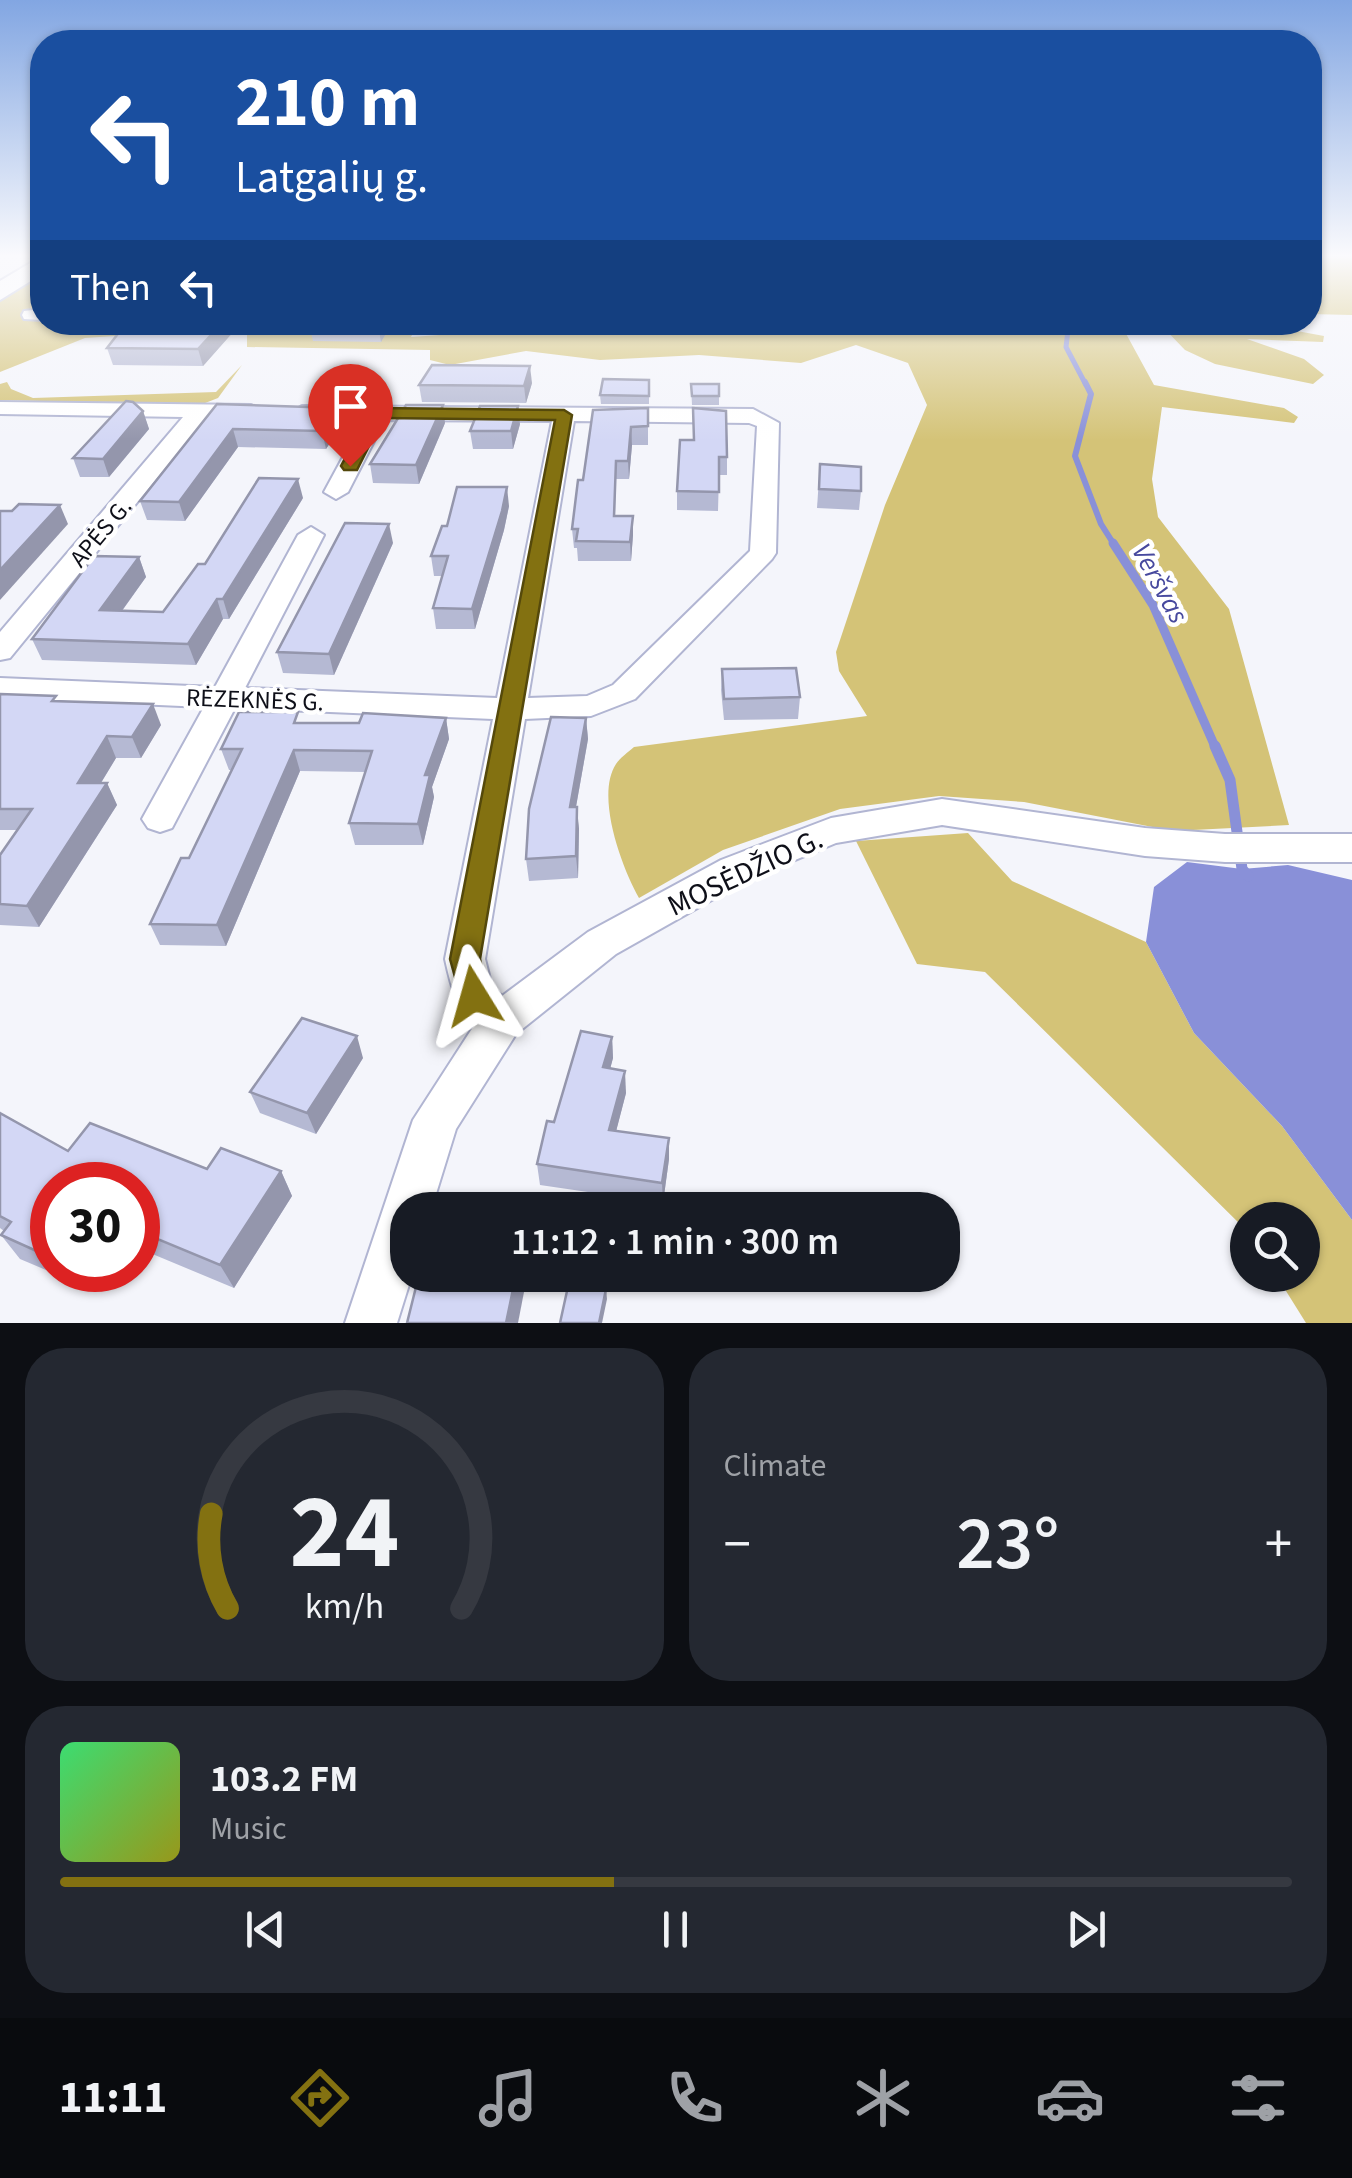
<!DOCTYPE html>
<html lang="en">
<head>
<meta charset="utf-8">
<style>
	:root { --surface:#171b24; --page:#242831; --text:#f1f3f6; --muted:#9ea1a6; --line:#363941; --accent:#837111 }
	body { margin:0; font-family:"Source Sans 3",sans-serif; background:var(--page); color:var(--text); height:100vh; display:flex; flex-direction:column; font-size:38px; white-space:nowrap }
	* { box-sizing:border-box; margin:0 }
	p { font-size:32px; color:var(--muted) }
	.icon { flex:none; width:55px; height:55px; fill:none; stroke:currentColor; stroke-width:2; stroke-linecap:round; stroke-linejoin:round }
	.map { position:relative; height:1323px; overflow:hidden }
	.details { display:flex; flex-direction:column; gap:25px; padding:25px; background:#0d0f14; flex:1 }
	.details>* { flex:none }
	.top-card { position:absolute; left:30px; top:30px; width:1292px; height:305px; border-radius:40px; box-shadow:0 2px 8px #0004; background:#1a4fa0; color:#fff; overflow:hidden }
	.buttons { position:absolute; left:1230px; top:1202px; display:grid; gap:20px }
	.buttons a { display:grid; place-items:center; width:90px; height:90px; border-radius:50%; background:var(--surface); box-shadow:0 2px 8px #0004; font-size:50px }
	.speed { position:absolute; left:30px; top:1162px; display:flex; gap:20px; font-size:50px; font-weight:700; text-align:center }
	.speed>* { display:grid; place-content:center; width:130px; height:130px; border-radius:50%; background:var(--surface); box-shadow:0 2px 8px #0004; line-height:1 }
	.speed .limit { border:15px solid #d22; background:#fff; color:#111 }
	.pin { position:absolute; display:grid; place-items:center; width:85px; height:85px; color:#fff; margin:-102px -42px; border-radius:50% 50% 50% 0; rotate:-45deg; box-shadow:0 0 10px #0007 }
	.pin .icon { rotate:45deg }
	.me { position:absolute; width:110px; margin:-55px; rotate:352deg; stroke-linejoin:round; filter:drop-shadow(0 0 8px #0008) }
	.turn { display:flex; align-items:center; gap:35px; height:210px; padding:0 40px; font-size:45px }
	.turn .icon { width:130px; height:130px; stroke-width:2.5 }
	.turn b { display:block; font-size:70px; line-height:85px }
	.then { display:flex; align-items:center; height:95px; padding:0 40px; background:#0003; gap:20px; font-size:38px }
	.big { font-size:75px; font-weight:600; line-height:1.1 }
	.details .widget { flex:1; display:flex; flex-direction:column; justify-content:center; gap:15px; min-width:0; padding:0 35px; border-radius:40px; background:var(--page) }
	.details .dial { align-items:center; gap:0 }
	.dial svg { height:260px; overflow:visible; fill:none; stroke:var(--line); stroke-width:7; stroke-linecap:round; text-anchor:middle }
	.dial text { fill:var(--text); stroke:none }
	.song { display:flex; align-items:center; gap:30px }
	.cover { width:120px; height:120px; border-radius:15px; background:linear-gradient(135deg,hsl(140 70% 55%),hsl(60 70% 35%)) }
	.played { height:10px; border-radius:5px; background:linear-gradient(90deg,var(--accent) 45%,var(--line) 45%) }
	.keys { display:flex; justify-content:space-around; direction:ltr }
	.heat { display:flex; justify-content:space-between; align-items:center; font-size:55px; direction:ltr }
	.details .tiles { flex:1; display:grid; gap:25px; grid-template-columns:1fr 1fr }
	.widget:last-child { grid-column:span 2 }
	.trip { position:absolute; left:390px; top:1192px; width:570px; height:100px; border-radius:40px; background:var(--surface); box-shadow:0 2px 8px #0004; font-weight:600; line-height:100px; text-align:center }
	.tab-bar { display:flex; height:160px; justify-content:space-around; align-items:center; background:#090b0e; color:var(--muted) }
	.tab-bar .icon { width:70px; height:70px }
	.tab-bar .active { color:var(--accent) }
	.tab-bar b { font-size:45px; color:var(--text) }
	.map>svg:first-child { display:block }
</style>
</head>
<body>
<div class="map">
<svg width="1352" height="1323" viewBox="0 0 1352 1323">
	<rect width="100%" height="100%" fill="#f4f5fb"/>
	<!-- green -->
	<g fill="#d4c377">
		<path d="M 1310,255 L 1352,255 L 1352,315 L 1310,314 Z"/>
		<path d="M 42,272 L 42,300 L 24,318 L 42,319 L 42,322 L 418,323 L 411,337 L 468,333 L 501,322 L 1113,323 L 1124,330 L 1154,385 L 1284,408 L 1298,417 L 1294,423 L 1162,407 L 1152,479 L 1158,517 L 1229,609 L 1289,825 L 1173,831 L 1024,802 L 939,796 L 840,809 L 723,850 L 639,898 C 622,868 595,796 616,764 C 620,758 628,752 634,747 L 867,716 L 839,671 L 836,652 L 885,505 L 927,405 L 908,363 L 856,345 L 801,363 L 699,355 L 600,360 L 526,351 L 450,365 L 430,360 L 430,350 L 247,347 L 247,335 L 160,333 L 85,338 L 0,372 L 0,301 Z"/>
		<path d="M 1159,323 L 1253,323 L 1324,336 L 1323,342 L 1247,339 L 1304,359 L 1324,375 L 1313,384 L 1215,364 L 1185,350 Z"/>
		<path d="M 242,365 L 218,398 L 200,405 L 0,400 L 0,384 L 7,382 L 11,389 L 33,398 L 216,392 Z"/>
		<path d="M 968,833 L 1012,881 L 1146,942 L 1194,1033 L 1282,1126 L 1352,1220 L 1352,1323 L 1306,1323 L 1276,1275 L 1302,1275 L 1302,1220 L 1248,1220 L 1247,1231 L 985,972 L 917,964 L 856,841 Z"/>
	</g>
	<!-- water -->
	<path fill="#8990d8" d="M 1187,862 L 1242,869 L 1288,865 L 1352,880 L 1352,1220 L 1282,1126 L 1194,1033 L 1146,942 L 1154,887 Z"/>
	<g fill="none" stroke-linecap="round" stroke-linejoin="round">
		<!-- stream-far3 -->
		<path stroke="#8990d8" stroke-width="5" d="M 1069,322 L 1066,347 L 1086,385"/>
		<!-- stream-far2 -->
		<path stroke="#8990d8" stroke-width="6" d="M 1085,382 L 1091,394 L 1075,456 L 1101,524 L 1115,546"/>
		<!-- stream-far1 -->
		<path stroke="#8990d8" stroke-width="9" d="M 1113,543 L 1153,605 L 1216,749"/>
		<!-- stream -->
		<path stroke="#8990d8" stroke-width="11" d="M 1215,746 L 1230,780 L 1242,869 L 1248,876"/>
		<!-- minor casing -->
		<g stroke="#b1b5d2" stroke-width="4">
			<g id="minor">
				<path d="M 42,309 L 42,320 L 24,319 L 22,315 L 24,311 Z"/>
				<path d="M 0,402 L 251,405 L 262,412 L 251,419 L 206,418 L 10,658 L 0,660 L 0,632 L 183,417 L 0,414 Z"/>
				<path d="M 302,406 L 753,409 L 779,423 L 776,553 L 772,559 L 635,699 L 591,716 L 525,719 L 485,959 L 492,987 L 502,996 L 588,932 L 721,860 L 831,818 L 942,799 L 1145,828 L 1225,834 L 1352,834 L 1352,862 L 1225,862 L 1145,856 L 942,825 L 836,843 L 747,880 L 616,954 L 516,1034 L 456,1129 L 431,1210 L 408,1210 L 408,1275 L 412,1275 L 397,1323 L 345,1323 L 413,1120 L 475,1024 C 455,1004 451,986 445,959 L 493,719 L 235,708 L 172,828 L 160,832 L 148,828 L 142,819 L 204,707 L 0,698 L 0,678 L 215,687 L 298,535 L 311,527 L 324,535 L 245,688 L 497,698 L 552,421 L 385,420 L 348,492 L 336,499 L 324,492 L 363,420 L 294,418 L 291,413 ZM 574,421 L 749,423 L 757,426 L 750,551 L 613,685 L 587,696 L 528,698 Z"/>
			</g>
		</g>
		<!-- secondary casing -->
		<g stroke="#b1b5d2" stroke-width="4">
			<path id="secondary" d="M 42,256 L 42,274 L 0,300 L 0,281 Z"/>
		</g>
		<!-- minor -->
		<use href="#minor" fill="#fff" fill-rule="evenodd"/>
		<!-- secondary -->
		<use href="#secondary" fill="#fff" fill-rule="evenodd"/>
	</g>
	<!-- wall -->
	<g fill="#b5b9d3">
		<path d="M 127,322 L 242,322 L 203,366 L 113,365 L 107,348 Z"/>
		<path d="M 393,322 L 381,342 L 313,341 L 309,324 Z"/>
		<path d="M 649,380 L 649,404 L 601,404 L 600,395 Z"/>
		<path d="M 532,383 L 526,403 L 422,402 L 419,385 Z"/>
		<path d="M 691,384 L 719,384 L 719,405 L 692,405 Z"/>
		<path d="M 217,404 L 341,426 L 326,449 L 238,447 L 185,521 L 147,520 L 140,501 Z"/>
		<path d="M 648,408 L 648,445 L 632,445 L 629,479 L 616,479 L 615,516 L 633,535 L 631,561 L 578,561 L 577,548 L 574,548 L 572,529 L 583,480 Z"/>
		<path d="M 693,408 L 727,457 L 727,475 L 719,475 L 718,511 L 677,510 L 677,491 L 693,440 Z"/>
		<path d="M 143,411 L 149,429 L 109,477 L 80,477 L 73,458 Z"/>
		<path d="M 445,423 L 419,484 L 373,483 L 370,464 Z"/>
		<path d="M 520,424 L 513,449 L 473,449 L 470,431 Z"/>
		<path d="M 820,464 L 861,491 L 859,510 L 817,508 Z"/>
		<path d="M 303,498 L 229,619 L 223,619 L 196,665 L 42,660 L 32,639 L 139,557 L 146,577 L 122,611 L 163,612 L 205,564 Z"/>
		<path d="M 509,506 L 504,530 L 475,629 L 436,629 L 433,608 L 443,576 L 434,576 L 431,556 L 447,526 Z"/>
		<path d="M 393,543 L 334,675 L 283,673 L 277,652 Z"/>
		<path d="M 722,669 L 800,697 L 798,719 L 724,720 L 721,690 Z"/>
		<path d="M 0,694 L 58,701 L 161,725 L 141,758 L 116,758 L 101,783 L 107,783 L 117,805 L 39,927 L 0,925 L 0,855 L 17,830 L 0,830 Z"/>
		<path d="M 446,718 L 449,739 L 432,787 L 434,797 L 423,845 L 355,845 L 349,823 L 366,772 L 300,771 L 226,946 L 160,945 L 150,924 L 189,858 L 232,770 L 229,770 L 221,749 L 301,723 L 359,723 Z"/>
		<path d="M 586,718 L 588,739 L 576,807 L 579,829 L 578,878 L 529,881 L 526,859 Z"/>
		<path d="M 612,1037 L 613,1058 L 610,1069 L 626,1093 L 616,1131 L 669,1159 L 663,1203 L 540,1185 L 537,1164 L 554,1122 Z"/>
		<path d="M 363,1058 L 316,1134 L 260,1113 L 250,1092 Z"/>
		<path d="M 0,1113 L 68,1151 L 207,1169 L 281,1171 L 292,1196 L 234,1288 L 138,1248 L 138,1185 L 52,1185 L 52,1270 L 80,1270 L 72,1281 L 20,1259 L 1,1235 L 4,1231 L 0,1228 Z"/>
	</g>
	<!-- shaded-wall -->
	<g fill="#9496ac">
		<path d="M 223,322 L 242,322 L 203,366 L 198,349 Z"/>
		<path d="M 380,322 L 393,322 L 381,342 L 378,325 Z"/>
		<path d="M 530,366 L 532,383 L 526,403 L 524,386 Z"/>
		<path d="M 443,405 L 445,423 L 419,484 L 416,465 Z"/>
		<path d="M 518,406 L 520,424 L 513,449 L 511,431 Z"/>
		<path d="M 338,408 L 341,426 L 326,449 L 322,431 Z"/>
		<path d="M 143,411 L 149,429 L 109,477 L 103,459 Z"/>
		<path d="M 631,427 L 632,445 L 629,479 L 628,461 Z"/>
		<path d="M 233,429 L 238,447 L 185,521 L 179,502 Z"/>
		<path d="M 298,479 L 303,498 L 229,619 L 223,599 Z"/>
		<path d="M 507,487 L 509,506 L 504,530 L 475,629 L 472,609 Z"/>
		<path d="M 60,505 L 68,524 L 0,600 L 0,570 Z"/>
		<path d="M 633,516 L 633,535 L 631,561 L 630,542 Z"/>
		<path d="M 389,524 L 393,543 L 334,675 L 329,654 Z"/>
		<path d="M 139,557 L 146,577 L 108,630 L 100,610 Z"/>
		<path d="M 217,599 L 223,619 L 196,665 L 188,644 Z"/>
		<path d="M 153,704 L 161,725 L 141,758 L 132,737 Z"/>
		<path d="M 446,718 L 449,739 L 432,787 L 434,797 L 423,845 L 418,824 L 425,775 Z"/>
		<path d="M 586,718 L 588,739 L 572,829 L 570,807 Z"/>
		<path d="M 107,736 L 116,758 L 88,804 L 78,783 Z"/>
		<path d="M 294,750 L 300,771 L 226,946 L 217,925 Z"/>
		<path d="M 107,783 L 117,805 L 39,927 L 27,906 Z"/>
		<path d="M 577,807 L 579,829 L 578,878 L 576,856 Z"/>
		<path d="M 357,1036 L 363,1058 L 316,1134 L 307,1113 Z"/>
		<path d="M 612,1037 L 613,1058 L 605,1088 L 603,1067 Z"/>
		<path d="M 625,1071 L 626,1093 L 611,1151 L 609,1130 Z"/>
		<path d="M 669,1138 L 669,1159 L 663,1203 L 662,1183 Z"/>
		<path d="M 281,1171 L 292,1196 L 234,1288 L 220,1265 Z"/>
		<path d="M 63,1270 L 80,1270 L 72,1281 Z"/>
		<path d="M 516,1275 L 521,1275 L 524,1292 L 518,1323 L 506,1323 Z"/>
		<path d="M 606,1289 L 607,1299 L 602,1323 L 599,1323 Z"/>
	</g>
	<!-- building -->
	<g fill="#d3d7f5" stroke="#9496ac" stroke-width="2.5">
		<path d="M 127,322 L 223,322 L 198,349 L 107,348 Z"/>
		<path d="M 310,322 L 380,322 L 378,325 L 309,324 Z"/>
		<path d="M 432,365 L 530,366 L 524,386 L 419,385 Z"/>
		<path d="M 603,379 L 649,380 L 649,396 L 600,395 Z"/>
		<path d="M 691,384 L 719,384 L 719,396 L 692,396 Z"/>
		<path d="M 126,401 L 133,402 L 143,411 L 103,459 L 73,458 Z"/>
		<path d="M 217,404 L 338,408 L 322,431 L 233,429 L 179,502 L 140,501 Z"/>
		<path d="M 406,405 L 443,405 L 416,465 L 370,464 Z"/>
		<path d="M 480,406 L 518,406 L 511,431 L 470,431 Z"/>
		<path d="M 648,408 L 648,426 L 631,427 L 628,461 L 616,461 L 614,516 L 633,516 L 630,542 L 576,541 L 578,529 L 572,529 L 578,480 L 583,480 L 593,410 Z"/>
		<path d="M 693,408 L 726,411 L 727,457 L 719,457 L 719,492 L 677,491 L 680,440 L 694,440 Z"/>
		<path d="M 820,464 L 861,467 L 861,491 L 819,489 Z"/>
		<path d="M 259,478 L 298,479 L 223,599 L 217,599 L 188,644 L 32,639 L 94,556 L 139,557 L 100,610 L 163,612 L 198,564 L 205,564 Z"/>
		<path d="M 457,487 L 507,487 L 502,511 L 472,609 L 433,608 L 448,556 L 431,556 L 442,526 L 447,526 Z"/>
		<path d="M 19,504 L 60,505 L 0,570 L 0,511 L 12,511 Z"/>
		<path d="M 345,523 L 389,524 L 329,654 L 277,652 Z"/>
		<path d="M 796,668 L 800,697 L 724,699 L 722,669 Z"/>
		<path d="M 0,694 L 56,696 L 52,701 L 153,704 L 132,737 L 107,736 L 78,783 L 107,783 L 27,906 L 0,904 L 0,855 L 32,809 L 0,809 Z"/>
		<path d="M 239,712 L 298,712 L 294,723 L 359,723 L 363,713 L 446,718 L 425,775 L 430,775 L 418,824 L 349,823 L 372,751 L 294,750 L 217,925 L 150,924 L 181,858 L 189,858 L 242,749 L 221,749 Z"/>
		<path d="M 551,717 L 586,718 L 570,807 L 577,807 L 576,856 L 526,859 L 529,809 Z"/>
		<path d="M 302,1018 L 357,1036 L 307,1113 L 250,1092 Z"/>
		<path d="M 581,1031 L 612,1037 L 603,1067 L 625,1071 L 609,1130 L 669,1138 L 662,1183 L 537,1164 L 547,1121 L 554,1122 Z"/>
		<path d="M 0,1113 L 68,1151 L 90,1123 L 207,1169 L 221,1148 L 281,1171 L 220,1265 L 138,1231 L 138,1185 L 52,1185 L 52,1258 L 1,1235 L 11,1222 L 0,1216 Z"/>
		<path d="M 419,1275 L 516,1275 L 506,1323 L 407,1323 Z"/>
		<path d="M 569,1282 L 606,1289 L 599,1323 L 560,1323 Z"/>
	</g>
	<!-- sky -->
	<linearGradient id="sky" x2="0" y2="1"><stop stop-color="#82a6e2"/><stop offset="0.58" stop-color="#fafafd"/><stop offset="1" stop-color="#fafafd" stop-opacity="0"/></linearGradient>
	<rect width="1352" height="441" fill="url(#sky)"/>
	<!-- route -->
	<path fill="#837111" stroke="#55490b" stroke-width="2.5" d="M 378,408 L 564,410 L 572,415 L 480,959 L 489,996 L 485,1006 L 474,1010 L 463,1006 L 450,959 L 555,420 L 383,418 L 357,470 L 344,470 L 341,466 L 370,413 Z"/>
	<g text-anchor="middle" stroke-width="9" stroke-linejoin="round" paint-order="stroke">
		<!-- street labels -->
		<g font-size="25" fill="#0e0f18" stroke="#fff">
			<text transform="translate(100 532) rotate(-50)" y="9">APĖS G.</text>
			<text transform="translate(255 699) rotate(2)" y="9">RĖZEKNĖS G.</text>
		</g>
		<!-- water labels -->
		<g font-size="28" font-style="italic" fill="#47499e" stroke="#fff">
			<text transform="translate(1161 583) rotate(61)" y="10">Veršvas</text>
		</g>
		<!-- near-street labels -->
		<g font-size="30" fill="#0e0f18" stroke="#fff">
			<text transform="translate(745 872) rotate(-25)" y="10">MOSĖDŽIO G.</text>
		</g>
	</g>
</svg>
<div class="buttons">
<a><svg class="icon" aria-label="search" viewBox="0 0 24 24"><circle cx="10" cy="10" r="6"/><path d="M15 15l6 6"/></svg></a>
</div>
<div class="speed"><div class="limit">30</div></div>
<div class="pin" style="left:350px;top:466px;background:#d93025"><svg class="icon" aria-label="arrive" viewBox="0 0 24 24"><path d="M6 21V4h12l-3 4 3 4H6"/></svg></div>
<svg class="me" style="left:474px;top:996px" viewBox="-20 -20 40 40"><path d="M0-17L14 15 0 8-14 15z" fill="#837111" stroke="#fff" stroke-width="4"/></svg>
<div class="trip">11:12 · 1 min · 300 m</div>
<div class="top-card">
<div class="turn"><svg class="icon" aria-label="left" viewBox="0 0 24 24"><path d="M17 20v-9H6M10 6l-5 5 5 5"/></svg><div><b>210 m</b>Latgalių g.</div></div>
<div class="then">Then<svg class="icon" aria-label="left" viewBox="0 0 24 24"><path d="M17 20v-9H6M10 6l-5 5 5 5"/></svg></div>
</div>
</div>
<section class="details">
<div class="tiles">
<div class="widget dial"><svg viewBox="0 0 100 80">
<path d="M14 69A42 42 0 1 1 86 69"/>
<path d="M14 69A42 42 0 0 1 9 40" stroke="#837111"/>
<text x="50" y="56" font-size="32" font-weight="700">24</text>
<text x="50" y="72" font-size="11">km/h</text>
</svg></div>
<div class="widget"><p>Climate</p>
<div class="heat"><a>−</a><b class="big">23°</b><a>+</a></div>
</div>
<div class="widget">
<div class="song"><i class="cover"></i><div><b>103.2 FM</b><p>Music</p></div></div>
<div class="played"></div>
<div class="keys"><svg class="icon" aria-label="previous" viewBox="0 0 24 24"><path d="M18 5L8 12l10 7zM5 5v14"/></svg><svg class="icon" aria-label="pause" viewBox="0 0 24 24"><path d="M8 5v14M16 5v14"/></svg><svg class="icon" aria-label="next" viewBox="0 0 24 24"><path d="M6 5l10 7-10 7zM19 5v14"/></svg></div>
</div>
</div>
</section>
<nav class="tab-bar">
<b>11:11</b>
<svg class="icon active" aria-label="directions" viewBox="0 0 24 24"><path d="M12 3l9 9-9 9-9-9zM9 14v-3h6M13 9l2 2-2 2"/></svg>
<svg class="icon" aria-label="music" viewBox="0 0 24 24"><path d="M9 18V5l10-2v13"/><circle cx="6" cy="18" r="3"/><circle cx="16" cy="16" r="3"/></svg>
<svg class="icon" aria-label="phone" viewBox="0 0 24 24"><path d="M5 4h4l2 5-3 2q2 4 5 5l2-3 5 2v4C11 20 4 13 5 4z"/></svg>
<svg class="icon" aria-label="climate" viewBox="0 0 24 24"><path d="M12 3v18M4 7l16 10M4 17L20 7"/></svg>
<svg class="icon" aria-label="car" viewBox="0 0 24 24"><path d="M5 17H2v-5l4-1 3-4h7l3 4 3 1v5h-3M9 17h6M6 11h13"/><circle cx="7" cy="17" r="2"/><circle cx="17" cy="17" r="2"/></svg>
<svg class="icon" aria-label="filters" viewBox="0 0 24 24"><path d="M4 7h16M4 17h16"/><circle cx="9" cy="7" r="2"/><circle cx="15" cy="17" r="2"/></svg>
</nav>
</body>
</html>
